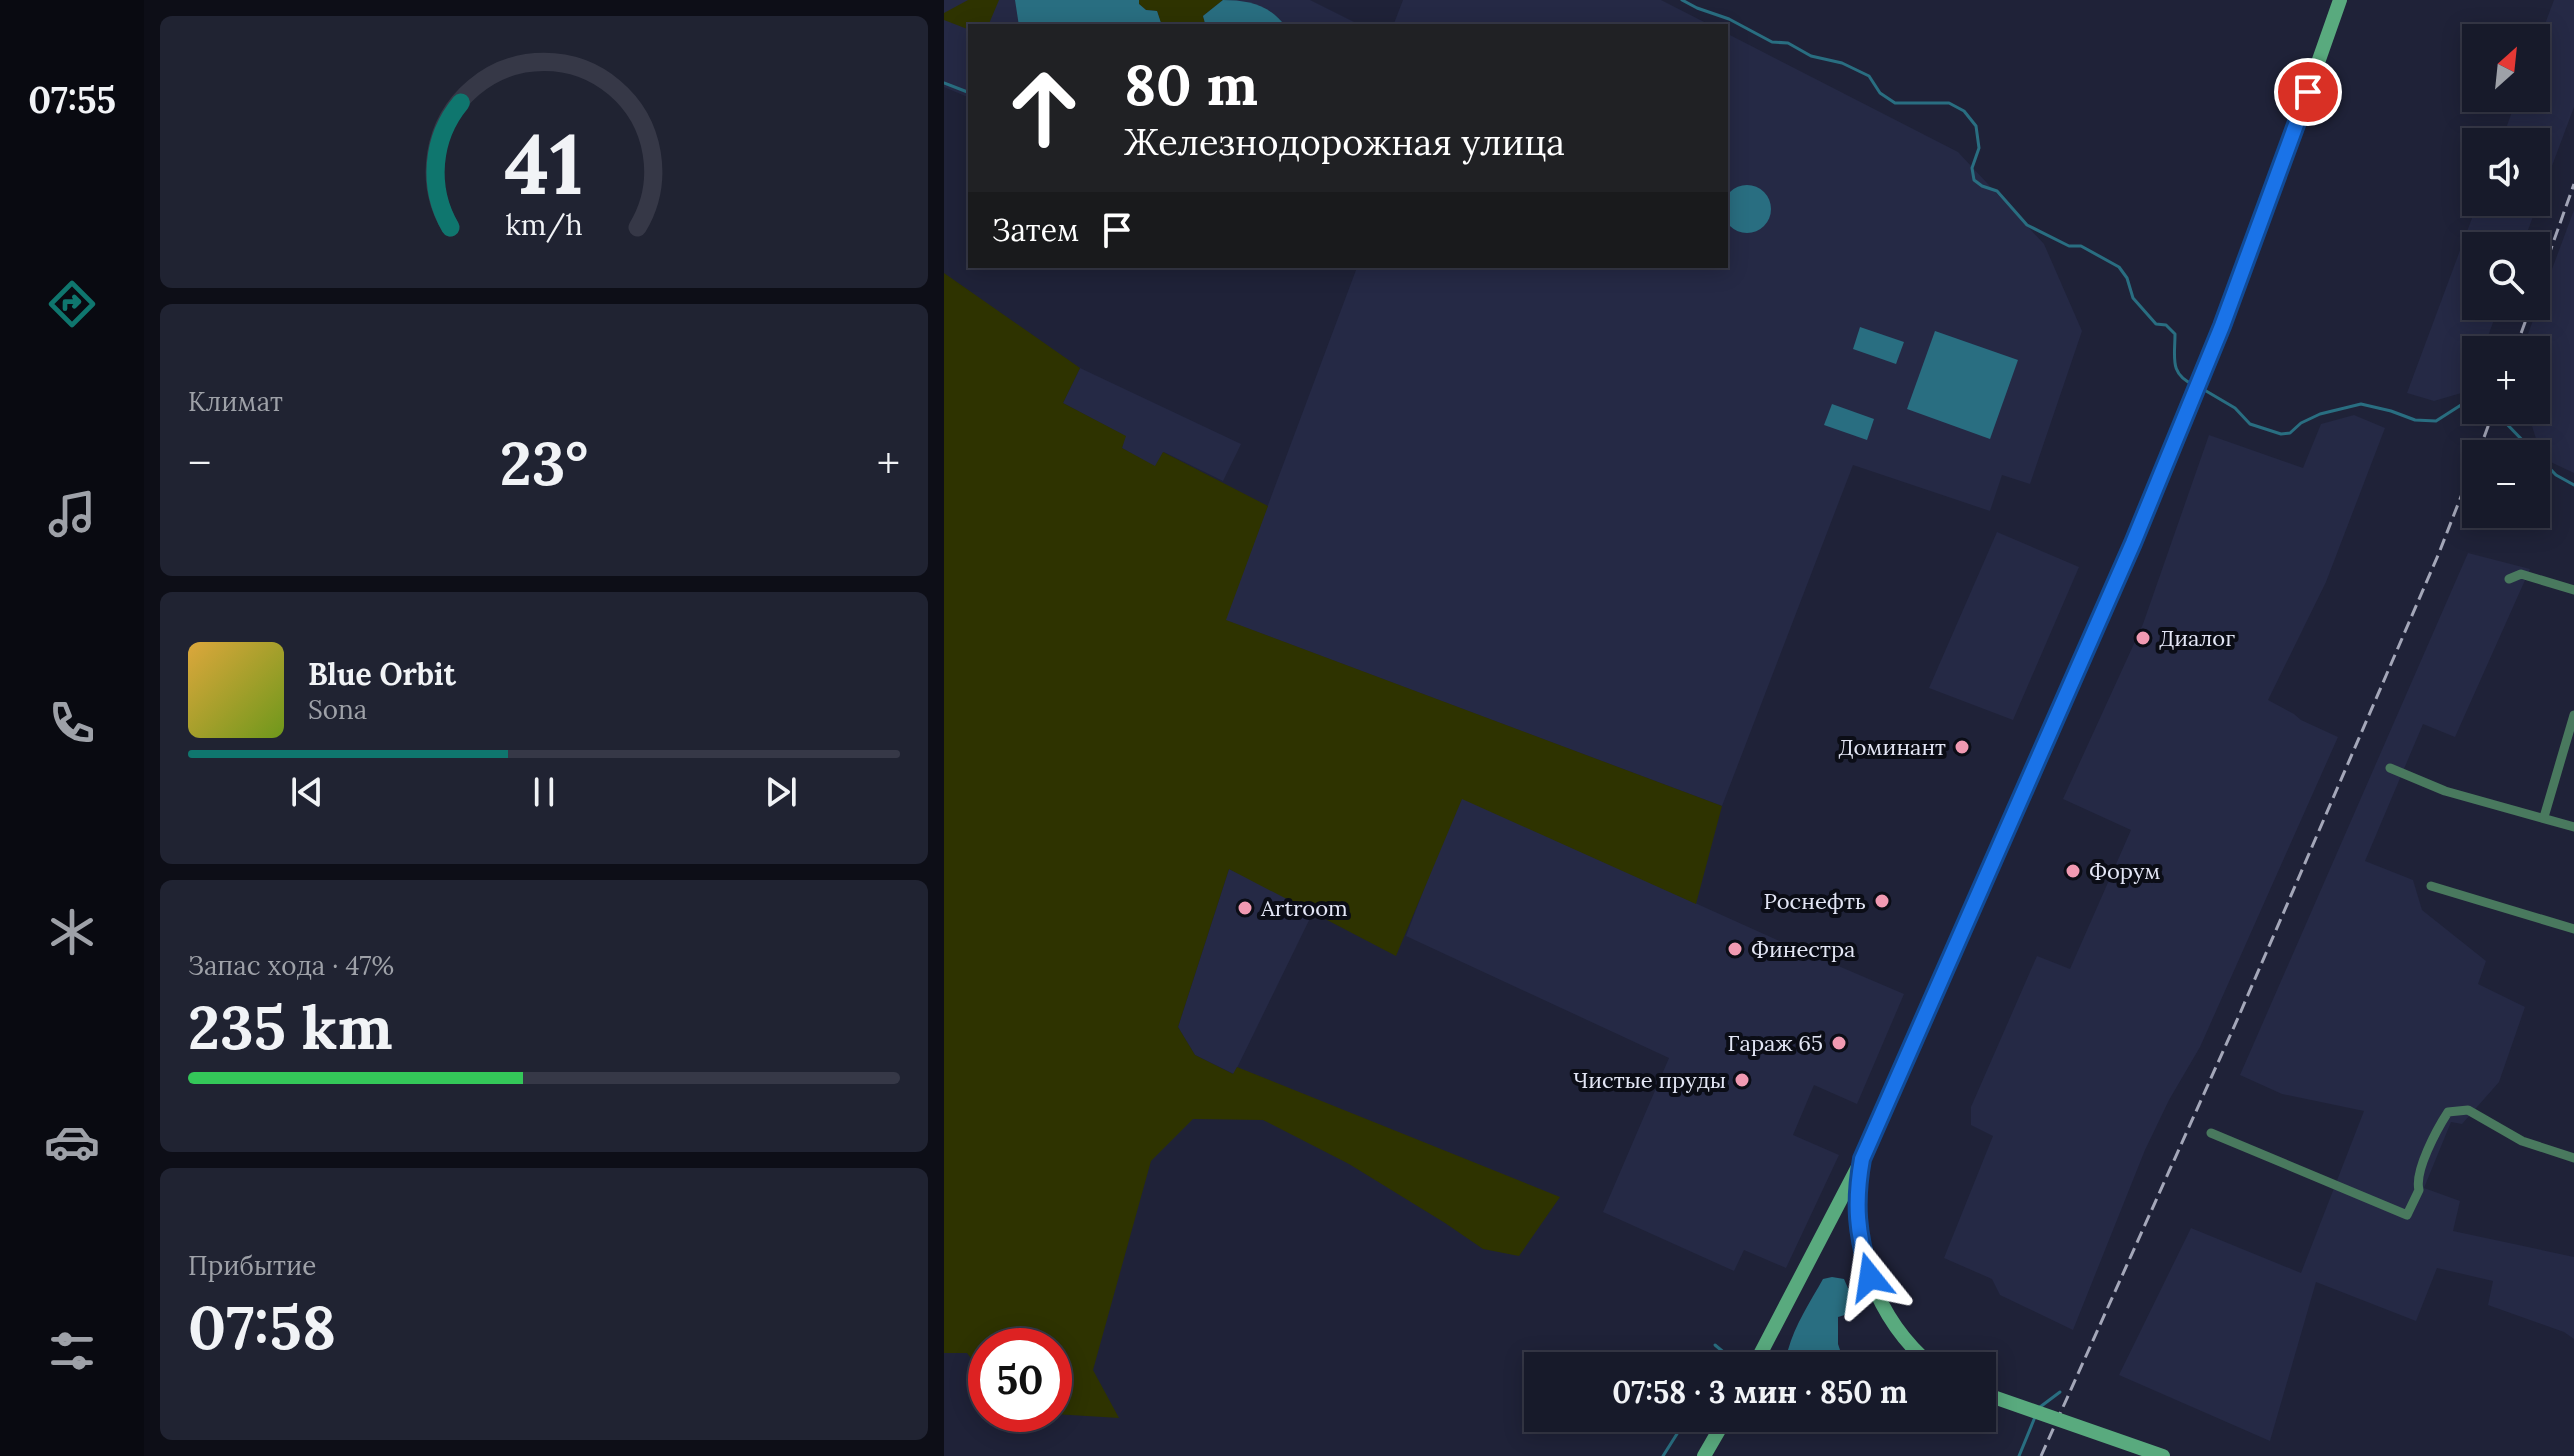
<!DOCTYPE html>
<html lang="ru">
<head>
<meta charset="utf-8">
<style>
	:root { --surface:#171a2a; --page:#202332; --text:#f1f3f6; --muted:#9ea1a8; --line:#363847; --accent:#0f766e }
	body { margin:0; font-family:Lora,serif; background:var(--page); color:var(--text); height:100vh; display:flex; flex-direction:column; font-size:30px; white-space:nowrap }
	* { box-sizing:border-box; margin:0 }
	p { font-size:26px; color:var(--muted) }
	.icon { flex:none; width:44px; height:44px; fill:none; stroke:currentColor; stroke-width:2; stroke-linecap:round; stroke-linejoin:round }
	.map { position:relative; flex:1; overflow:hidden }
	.drawer { display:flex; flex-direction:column; gap:16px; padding:16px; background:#0d0e17; width:800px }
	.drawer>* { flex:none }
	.banner { position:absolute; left:24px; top:24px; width:760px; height:244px; border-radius:0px; box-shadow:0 4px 20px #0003,0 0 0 2px var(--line); background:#202124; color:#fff; overflow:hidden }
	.needle { width:52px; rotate:27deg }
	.controls { position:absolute; left:1518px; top:24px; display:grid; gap:16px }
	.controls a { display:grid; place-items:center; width:88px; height:88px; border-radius:0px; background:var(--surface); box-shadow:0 4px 20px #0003,0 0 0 2px var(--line); font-size:40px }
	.speed { position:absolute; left:24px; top:1328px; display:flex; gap:16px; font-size:40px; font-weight:700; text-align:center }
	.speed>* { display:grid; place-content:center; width:104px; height:104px; border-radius:50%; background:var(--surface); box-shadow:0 4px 20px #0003,0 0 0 2px var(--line); line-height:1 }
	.speed .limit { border:12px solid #d22; background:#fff; color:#111 }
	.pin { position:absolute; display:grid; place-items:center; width:68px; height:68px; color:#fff; margin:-34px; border:4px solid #fff; border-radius:50%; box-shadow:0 2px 8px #0007 }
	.me { position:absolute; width:88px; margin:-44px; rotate:345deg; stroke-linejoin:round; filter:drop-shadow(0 0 6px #0008) }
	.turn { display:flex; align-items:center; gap:28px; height:168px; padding:0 24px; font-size:36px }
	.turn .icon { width:104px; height:104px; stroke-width:2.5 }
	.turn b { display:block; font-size:56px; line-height:68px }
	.then { display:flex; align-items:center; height:76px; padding:0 24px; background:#0003; gap:16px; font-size:30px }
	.big { font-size:60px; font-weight:800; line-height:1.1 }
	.drawer .card { flex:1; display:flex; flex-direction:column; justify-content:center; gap:12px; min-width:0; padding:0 28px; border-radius:12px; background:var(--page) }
	.drawer .dial { align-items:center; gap:0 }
	.dial svg { height:208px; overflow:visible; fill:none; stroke:var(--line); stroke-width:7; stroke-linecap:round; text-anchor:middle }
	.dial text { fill:var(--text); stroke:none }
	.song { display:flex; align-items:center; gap:24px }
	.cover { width:96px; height:96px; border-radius:12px; background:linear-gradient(135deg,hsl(40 70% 55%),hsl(80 70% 35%)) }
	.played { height:8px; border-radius:4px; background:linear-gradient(90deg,var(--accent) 45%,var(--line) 45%) }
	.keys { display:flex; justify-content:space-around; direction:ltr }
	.heat { display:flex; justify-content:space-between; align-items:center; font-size:44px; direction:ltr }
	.charge { height:12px; border-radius:6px; background:linear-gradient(90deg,#34c759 47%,var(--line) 0) }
	.trip { position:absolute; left:580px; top:1352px; width:472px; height:80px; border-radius:0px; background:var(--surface); box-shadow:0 4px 20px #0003,0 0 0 2px var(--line); font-weight:800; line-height:80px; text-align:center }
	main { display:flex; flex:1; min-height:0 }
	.dock { display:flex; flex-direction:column; width:144px; justify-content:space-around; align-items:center; background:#090a11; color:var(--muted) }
	.dock .icon { width:56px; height:56px }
	.dock .active { color:var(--accent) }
	.dock b { font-size:36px; color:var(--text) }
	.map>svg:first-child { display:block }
</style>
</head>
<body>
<main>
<nav class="dock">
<b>07:55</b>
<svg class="icon active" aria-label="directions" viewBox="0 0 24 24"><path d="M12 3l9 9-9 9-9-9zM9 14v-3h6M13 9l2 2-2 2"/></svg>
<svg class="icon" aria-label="music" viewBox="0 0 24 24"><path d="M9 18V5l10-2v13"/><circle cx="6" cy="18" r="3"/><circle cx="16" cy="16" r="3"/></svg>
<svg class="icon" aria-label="phone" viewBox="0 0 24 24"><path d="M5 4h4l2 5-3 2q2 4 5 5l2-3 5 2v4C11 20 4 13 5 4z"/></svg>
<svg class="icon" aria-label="climate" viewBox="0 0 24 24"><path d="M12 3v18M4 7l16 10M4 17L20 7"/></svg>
<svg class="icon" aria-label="car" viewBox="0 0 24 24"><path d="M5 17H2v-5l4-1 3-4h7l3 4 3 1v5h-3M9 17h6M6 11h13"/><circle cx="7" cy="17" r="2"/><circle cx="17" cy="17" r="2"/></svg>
<svg class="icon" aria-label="filters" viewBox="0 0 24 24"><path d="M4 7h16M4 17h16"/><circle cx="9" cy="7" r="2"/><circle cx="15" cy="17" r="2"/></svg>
</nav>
<section class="drawer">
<div class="card dial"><svg viewBox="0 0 100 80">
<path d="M14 69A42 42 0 1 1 86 69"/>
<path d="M14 69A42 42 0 0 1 18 21" stroke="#0f766e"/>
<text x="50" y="56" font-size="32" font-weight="700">41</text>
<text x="50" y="72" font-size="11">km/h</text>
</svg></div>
<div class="card"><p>Климат</p>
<div class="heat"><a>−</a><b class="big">23°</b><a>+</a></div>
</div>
<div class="card">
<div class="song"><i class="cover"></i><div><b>Blue Orbit</b><p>Sona</p></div></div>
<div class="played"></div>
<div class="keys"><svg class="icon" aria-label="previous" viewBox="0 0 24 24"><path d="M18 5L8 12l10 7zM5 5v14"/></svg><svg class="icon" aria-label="pause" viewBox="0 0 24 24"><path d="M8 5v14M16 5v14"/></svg><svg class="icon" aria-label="next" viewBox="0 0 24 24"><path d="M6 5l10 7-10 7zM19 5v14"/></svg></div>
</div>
<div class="card"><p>Запас хода · 47%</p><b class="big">235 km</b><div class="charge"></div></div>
<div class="card"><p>Прибытие</p><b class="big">07:58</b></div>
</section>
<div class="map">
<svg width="1630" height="1456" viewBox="0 0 1630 1456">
	<rect width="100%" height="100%" fill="#1f2238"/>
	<!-- built -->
	<g fill="#252945">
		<path d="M 0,0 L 366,0 L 418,26 L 26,26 L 26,98 L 0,87 Z"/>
		<path d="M 459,0 L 717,0 L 768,26 L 449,26 Z"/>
		<path d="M 1610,0 L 1630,0 L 1630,107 L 1578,246 L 1532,246 L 1532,306 L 1555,306 L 1539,350 L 1532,350 L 1532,369 L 1524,391 L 1490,401 L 1463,393 L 1534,202 L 1592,202 L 1592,142 L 1557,142 L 1573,98 L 1592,98 L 1592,48 Z"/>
		<path d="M 782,33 L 1014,152 L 1100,244 L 1138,331 L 1086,484 L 1058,475 L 1046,511 L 909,465 L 778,806 L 281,620 L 412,270 L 404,266 L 782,266 Z"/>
		<path d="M 1630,210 L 1630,473 L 1598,458 L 1583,410 L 1592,410 L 1592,350 L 1578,350 Z"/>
		<path d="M 136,368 L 297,444 L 279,481 L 220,452 L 211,467 L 178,448 L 181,436 L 119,403 Z"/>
		<path d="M 1410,415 L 1441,428 L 1382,582 L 1324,700 L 1350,714 L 1357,720 L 1394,737 L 1256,1047 L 1225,1100 L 1201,1150 L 1129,1330 L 1056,1295 L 1048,1279 L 1000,1258 L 1049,1136 L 1027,1125 L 1027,1107 L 1093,956 L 1126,969 L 1187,830 L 1119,799 L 1199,624 L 1265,435 L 1359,468 L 1377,424 Z"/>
		<path d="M 1053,532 L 1135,567 L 1069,720 L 985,688 Z"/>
		<path d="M 1524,553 L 1586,569 L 1511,737 L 1479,724 L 1421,861 L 1469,880 L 1478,910 L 1542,961 L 1534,984 L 1581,1007 L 1555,1082 L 1518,1124 L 1507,1122 L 1480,1188 L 1516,1201 L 1509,1231 L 1630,1257 L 1630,1339 L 1620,1332 L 1544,1305 L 1549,1281 L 1493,1268 L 1472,1321 L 1372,1282 L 1326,1441 L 1175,1375 L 1247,1228 L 1357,1273 L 1420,1111 L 1338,1094 L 1296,1075 Z"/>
		<path d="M 518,798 L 831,939 L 960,994 L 913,1104 L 870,1085 L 849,1135 L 895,1155 L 842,1268 L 800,1250 L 790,1271 L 659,1212 L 725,1058 L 462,936 L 488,868 Z"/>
		<path d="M 285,869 L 371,908 L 290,1074 L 251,1055 L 234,1027 Z"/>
	</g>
	<!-- green -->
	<g fill="#2e3300">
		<path d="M 24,0 L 55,0 L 44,26 L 26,26 L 26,30 L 0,20 L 0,13 Z"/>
		<path d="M 195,0 L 279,0 L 259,16 L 261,23 L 265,26 L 218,26 L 213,11 L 202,10 L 195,4 Z"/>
		<path d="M 0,273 L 136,368 L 119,403 L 182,436 L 178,448 L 211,466 L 219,452 L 324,506 L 282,620 L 778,806 L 752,904 L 518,799 L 452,956 L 285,869 L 234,1027 L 251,1055 L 289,1074 L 293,1067 L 616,1197 L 575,1256 L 539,1249 L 501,1223 L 405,1164 L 319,1120 L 249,1119 L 207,1161 L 149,1370 L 175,1418 L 110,1414 L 110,1346 L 42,1346 L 42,1378 L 23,1353 L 0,1353 Z"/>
	</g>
	<!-- water -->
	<g fill="#296e81">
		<path d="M 71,0 L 195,0 L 195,4 L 202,10 L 213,11 L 218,26 L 75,26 Z"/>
		<path d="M 279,0 C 304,0 326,5 341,26 L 265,26 L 261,23 L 259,16 Z"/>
		<circle cx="803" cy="209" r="24"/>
		<path d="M 916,327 L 960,342 L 952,364 L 909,349 Z"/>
		<path d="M 991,331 L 1074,360 L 1046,439 L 963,409 Z"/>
		<path d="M 888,404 L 930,419 L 923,440 L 880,425 Z"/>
		<path d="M 888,1277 L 900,1279 L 914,1311 L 894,1317 L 894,1344 L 897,1353 L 872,1358 L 848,1358 L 844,1350 C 851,1325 866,1302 879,1279 Z"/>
	</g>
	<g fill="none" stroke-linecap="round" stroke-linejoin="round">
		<!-- stream -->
		<g stroke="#296e81" stroke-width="3">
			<path d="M 738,0 L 753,8 L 785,19 L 828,42 L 844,43 L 867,56 L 898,63 L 925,76 L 936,93 L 951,103 L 1005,103 L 1020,111 L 1032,126 L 1035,148 L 1028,168 L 1030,180 L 1038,186 L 1053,191 L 1083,225 L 1125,246 L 1137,246 L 1175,267 L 1183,278 L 1189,298 L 1212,324 L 1222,325 L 1231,334 C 1231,358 1225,374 1250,385"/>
			<path d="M 0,83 L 26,93"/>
			<path d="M 1257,388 L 1291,408 L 1306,424 L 1337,434 L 1346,433 L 1357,423 L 1376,414 L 1417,404 L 1447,411 L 1471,420 L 1492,421 L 1517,405 L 1532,409"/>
			<path d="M 1535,410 L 1556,417 L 1612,475 L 1630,485"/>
			<path d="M 771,1345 L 783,1355 L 776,1366"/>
			<path d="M 1096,1407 L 1116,1392"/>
			<path d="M 719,1456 L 743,1418"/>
			<path d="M 1075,1456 L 1091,1417"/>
		</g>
		<!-- street -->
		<g stroke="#49795e" stroke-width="9">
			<path d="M 1565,579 L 1577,574 L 1630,590"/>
			<path d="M 1446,768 L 1501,791 L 1630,827"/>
			<path d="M 1600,817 L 1630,715"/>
			<path d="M 1487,886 L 1630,929"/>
			<path d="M 1267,1133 L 1463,1215 L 1475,1190 C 1470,1171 1493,1129 1504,1112 L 1524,1110 L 1578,1141 L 1630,1158"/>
		</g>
		<!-- secondary -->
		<g stroke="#59aa7e" stroke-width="14">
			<path d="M 916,1171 C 903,1243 933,1320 988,1366"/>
			<path d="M 810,1366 L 918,1159 L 1189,543 L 1278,326 L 1332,182 L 1396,0"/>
			<path d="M 760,1456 L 782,1418"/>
		</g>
		<!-- rail -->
		<g stroke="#a4a7b9" stroke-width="3" stroke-dasharray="12 6" stroke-linecap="butt">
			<path d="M 1592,291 L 1630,184"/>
			<path d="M 1571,350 L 1587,306"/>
			<path d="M 1534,454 L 1550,410"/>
			<path d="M 1097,1456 L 1294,1018 L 1495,553 L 1532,458"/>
		</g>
		<!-- secondary-bridge -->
		<path stroke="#59aa7e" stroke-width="14" d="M 1038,1393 L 1219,1456"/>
	</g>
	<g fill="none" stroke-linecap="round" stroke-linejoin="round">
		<!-- route casing -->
		<g stroke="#114b97" stroke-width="20">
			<path id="route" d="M 926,1277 C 913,1234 910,1204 918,1159 L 1189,543 L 1278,326 L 1364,92"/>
		</g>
		<!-- route -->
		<use href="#route" stroke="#1a73e8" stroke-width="14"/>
	</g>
	<!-- markers -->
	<g fill="#f19ab2" stroke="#0b0d16" stroke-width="3">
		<circle cx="1199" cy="638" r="8"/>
		<circle cx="1018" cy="747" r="8"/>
		<circle cx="1129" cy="871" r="8"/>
		<circle cx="938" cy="901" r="8"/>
		<circle cx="301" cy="908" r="8"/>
		<circle cx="791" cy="949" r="8"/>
		<circle cx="895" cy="1043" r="8"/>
		<circle cx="798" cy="1080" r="8"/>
	</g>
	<g text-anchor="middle" stroke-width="8" stroke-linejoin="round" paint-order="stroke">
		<!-- poi labels -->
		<g font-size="22" fill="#e3e6f5" stroke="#0b0d16" text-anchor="start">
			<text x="1215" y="646">Диалог</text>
			<text x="1002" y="755" text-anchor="end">Доминант</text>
			<text x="1145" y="879">Форум</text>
			<text x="922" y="909" text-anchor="end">Роснефть</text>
			<text x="317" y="916">Artroom</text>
			<text x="807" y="957">Финестра</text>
			<text x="879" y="1051" text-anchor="end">Гараж 65</text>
			<text x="782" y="1088" text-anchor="end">Чистые пруды</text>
		</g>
	</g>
</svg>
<div class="controls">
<a><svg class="needle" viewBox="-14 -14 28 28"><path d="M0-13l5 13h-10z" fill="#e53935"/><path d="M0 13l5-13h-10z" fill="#9ea1a8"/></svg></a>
<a><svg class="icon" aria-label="sound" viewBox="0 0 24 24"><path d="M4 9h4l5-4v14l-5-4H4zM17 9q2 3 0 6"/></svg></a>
<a><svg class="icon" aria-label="search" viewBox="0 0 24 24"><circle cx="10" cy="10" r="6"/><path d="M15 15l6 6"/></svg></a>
<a>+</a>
<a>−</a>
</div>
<div class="speed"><div class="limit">50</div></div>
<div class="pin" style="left:1364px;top:92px;background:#d93025"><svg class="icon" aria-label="arrive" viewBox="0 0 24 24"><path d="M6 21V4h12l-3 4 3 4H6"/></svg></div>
<svg class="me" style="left:926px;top:1277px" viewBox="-20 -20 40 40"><path d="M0-17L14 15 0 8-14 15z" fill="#1a73e8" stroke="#fff" stroke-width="4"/></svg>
<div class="trip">07:58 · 3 мин · 850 m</div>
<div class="banner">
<div class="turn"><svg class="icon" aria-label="ahead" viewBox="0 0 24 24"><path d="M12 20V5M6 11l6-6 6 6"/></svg><div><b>80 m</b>Железнодорожная улица</div></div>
<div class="then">Затем<svg class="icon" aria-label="arrive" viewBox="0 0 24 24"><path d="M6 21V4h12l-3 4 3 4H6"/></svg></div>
</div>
</div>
</main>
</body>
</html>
